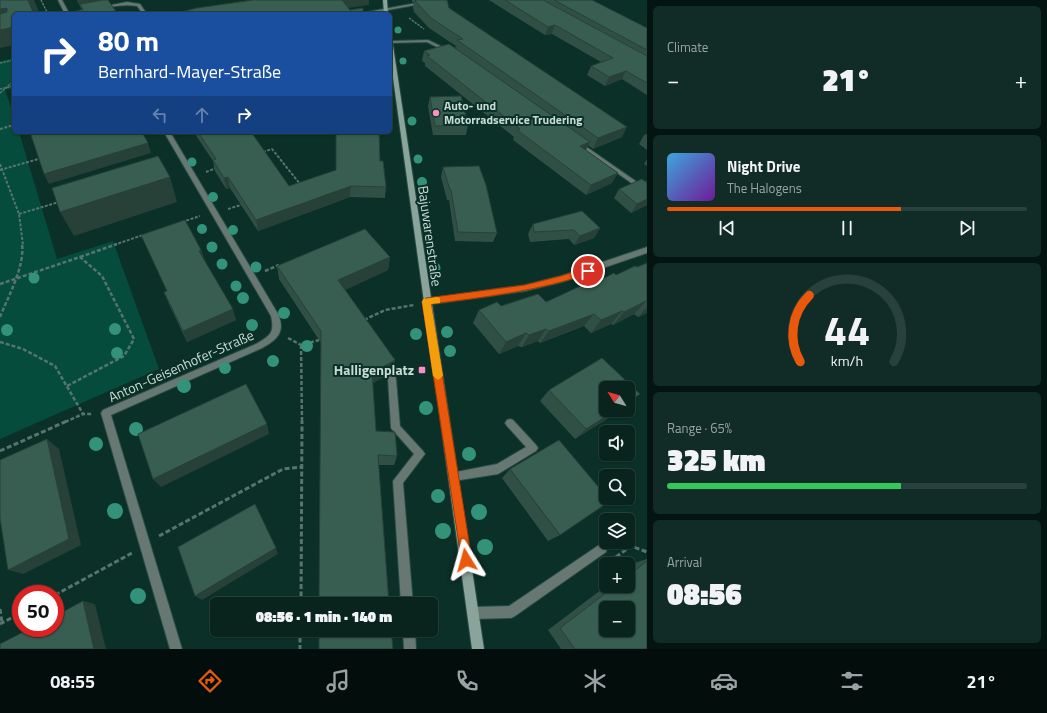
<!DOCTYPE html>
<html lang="en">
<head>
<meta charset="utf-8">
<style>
	:root { --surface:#08241d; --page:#112c26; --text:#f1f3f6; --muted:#98a4a4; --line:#29413b; --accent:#ea580c }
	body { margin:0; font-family:"Titillium Web",sans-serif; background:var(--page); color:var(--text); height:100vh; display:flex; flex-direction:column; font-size:15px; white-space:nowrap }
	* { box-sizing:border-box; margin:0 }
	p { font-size:13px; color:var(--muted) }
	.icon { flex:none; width:22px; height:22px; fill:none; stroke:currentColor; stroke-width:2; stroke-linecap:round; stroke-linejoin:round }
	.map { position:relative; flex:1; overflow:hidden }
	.side { display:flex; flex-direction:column; gap:6px; padding:6px; background:#041410; width:400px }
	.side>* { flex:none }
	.top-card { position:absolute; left:12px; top:12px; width:380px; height:122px; border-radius:6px; box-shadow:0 1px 3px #0004,0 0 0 1px var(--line); background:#1a4fa0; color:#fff; overflow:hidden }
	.needle { width:26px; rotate:307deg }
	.tools { position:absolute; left:599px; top:381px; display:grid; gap:8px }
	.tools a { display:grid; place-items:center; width:36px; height:36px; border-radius:6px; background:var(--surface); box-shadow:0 1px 3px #0004,0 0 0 1px var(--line); font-size:20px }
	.speed { position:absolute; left:12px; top:585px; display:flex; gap:8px; font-size:20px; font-weight:700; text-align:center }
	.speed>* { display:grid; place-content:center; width:52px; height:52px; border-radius:50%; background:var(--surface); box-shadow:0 1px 3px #0004,0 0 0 1px var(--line); line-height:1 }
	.speed .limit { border:6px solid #d22; background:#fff; color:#111 }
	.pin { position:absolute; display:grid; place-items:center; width:34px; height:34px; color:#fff; margin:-17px; border:2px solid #fff; border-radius:50%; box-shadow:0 1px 4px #0007 }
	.me { position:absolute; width:44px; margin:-22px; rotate:352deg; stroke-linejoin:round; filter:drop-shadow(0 0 3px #0008) }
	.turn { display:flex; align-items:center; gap:14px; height:84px; padding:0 20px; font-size:18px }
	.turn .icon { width:52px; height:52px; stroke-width:2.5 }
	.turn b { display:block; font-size:28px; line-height:34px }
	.lanes { display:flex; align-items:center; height:38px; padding:0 20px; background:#0003; justify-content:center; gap:20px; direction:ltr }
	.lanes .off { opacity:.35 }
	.big { font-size:30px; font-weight:800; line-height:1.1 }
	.side .widget { flex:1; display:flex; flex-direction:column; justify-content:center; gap:6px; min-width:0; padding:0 14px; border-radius:6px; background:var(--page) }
	.side .dial { align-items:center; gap:0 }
	.dial svg { height:104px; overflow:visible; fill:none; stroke:var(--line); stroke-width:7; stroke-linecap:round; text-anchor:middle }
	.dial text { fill:var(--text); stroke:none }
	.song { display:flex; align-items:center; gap:12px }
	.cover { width:48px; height:48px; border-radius:6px; background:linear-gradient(135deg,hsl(200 70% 55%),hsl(280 70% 35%)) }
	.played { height:4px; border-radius:2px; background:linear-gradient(90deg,var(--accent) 65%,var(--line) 65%) }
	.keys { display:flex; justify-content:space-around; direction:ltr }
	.heat { display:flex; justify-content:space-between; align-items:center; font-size:22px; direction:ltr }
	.charge { height:6px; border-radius:3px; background:linear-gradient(90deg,#34c759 65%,var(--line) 0) }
	.trip { position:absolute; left:210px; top:597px; width:228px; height:40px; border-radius:6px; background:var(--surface); box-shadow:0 1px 3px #0004,0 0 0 1px var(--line); font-weight:800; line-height:40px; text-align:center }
	.tab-bar { display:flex; height:64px; justify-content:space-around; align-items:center; background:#030e0c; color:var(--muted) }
	.tab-bar .icon { width:28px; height:28px }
	.tab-bar .on { color:var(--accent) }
	.tab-bar b { font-size:18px; color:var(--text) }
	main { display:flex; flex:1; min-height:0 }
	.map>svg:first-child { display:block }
</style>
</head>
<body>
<main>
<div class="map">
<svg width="647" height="649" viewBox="0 0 647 649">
	<rect width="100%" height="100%" fill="#0a3027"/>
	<!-- green -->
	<path fill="#054c3c" d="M 14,58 L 14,88 L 5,90 L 14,116 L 14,132 L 19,132 L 57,259 L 113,241 L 159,369 L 0,439 L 0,61 Z"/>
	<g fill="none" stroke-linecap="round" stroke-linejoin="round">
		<!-- lane casing -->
		<g stroke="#284c43" stroke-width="2">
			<g id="lane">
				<path d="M 392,375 L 395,376 L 396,379 L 400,426 L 423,451 L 425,454 L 403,483 L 413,604 L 401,604 L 393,481 L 414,454 L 391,428 L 388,379 L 389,376 Z"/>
				<path d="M 510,419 L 513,420 L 536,445 L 538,448 L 536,451 L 498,474 L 454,481 L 451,479 L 449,476 L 451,473 L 497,464 L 526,447 L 507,426 L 505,423 L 507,420 Z"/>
				<path d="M 602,543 L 606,544 L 607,548 L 606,552 L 515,616 L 511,618 L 473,619 L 469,617 L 467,613 L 469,609 L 473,607 L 509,606 Z"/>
				<path d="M 403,630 L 415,630 L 416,649 L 404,649 Z"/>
			</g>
		</g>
		<!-- street casing -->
		<g stroke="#284c43" stroke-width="2">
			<g id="street">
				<path d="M 58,0 L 62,0 L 69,13 L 127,2 L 140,4 L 147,14 L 143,14 L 137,6 C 114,2 88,14 65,14 Z"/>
				<path d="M 433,0 L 443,0 L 366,14 L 356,14 Z"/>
				<path d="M 428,40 L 451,51 L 447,52 L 427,42 L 390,43 L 390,41 Z"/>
				<path d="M 164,132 L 170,132 L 278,314 C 286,332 277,340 262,348 L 111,415 L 182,649 L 170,649 L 101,413 L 103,410 L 256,344 C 270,336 275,333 271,316 Z"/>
				<path d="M 578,141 L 647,189 L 647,194 L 576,144 L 576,142 Z"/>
				<path d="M 647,247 L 647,253 L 562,282 L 525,291 L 426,305 L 422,302 L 426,299 L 525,285 L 561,276 Z"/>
			</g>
		</g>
		<!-- secondary casing -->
		<g stroke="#284c43" stroke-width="2">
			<g id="secondary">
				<path d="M 383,0 L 387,0 L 388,14 L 384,14 Z"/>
				<path d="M 390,38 L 392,39 L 484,649 L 472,649 L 390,56 Z"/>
			</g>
		</g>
		<!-- path-far3 -->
		<g stroke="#57756d" stroke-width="1.5" stroke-dasharray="2.5 1" stroke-linecap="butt">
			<path d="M 41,0 L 48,14"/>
			<path d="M 409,18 L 424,29"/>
			<path d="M 0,63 L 14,60"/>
			<path d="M 0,89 L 14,86"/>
			<path d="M 0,93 L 14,81"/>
		</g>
		<!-- path-far2 -->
		<g stroke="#57756d" stroke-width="2" stroke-dasharray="3 1.5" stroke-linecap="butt">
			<path d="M 0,129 L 14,125"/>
			<path d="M 263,152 L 272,149 L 300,184"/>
			<path d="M 0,164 L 19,214 L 23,245"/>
			<path d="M 0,170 L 42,158"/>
			<path d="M 206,172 L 216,168"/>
			<path d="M 228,209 L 244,204"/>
			<path d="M 19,214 L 59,202"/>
			<path d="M 182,222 L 200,216"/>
			<path d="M 114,245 L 143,235"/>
		</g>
		<!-- path-far1 -->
		<g stroke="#57756d" stroke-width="2.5" stroke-dasharray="4 2" stroke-linecap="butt">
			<path d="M 80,257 L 117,244"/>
			<path d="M 265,271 L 279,265"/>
			<path d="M 0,284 L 80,257 L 102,276 L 134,339 L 124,356 L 67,386"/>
			<path d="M 0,317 C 8,297 25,266 22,244"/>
			<path d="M 364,320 L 385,310 L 414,305"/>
			<path d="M 288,338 L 301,345 L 319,340"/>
			<path d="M 0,342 L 23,349 L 55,366 L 83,414 L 92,414"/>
			<path d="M 301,345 L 302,422"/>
			<path d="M 65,422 L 83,414"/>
		</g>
		<!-- path -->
		<g stroke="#57756d" stroke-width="3" stroke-dasharray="5 2.5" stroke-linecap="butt">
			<path d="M 0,451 L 67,421"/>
			<path d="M 159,536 L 283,469 L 303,467"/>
			<path d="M 616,557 L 631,546 L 647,552"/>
			<path d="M 55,595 L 132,553"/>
			<path d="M 301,604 L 302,421"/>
			<path d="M 0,609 L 2,623"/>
			<path d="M 0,624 L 21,613"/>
			<path d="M 300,630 L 300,649"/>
		</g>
		<!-- lane -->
		<use href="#lane" fill="#677772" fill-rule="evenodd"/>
		<!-- street -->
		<use href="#street" fill="#677772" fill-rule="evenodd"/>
		<!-- secondary -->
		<use href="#secondary" fill="#8aa49b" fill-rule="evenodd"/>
	</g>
	<!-- trees -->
	<g fill="#33927a">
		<circle cx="398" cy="30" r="3.5"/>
		<circle cx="403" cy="61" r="3.5"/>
		<circle cx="412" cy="121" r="4.5"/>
		<circle cx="418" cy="159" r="4.5"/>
		<circle cx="192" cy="162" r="4.5"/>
		<circle cx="422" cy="182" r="5"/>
		<circle cx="213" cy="197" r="5"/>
		<circle cx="202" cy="229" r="5"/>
		<circle cx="233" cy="230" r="5"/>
		<circle cx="212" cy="247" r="5.5"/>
		<circle cx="222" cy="264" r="5.5"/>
		<circle cx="256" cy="267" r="5.5"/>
		<circle cx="435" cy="268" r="5.5"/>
		<circle cx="34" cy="278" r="5.5"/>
		<circle cx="236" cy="286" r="5.5"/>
		<circle cx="243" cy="298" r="6"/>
		<circle cx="284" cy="313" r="6"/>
		<circle cx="252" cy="325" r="6"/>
		<circle cx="115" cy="329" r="6"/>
		<circle cx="7" cy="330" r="6"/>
		<circle cx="447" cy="332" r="6"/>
		<circle cx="416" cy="334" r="6"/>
		<circle cx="307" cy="346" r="6"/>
		<circle cx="450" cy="351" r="6"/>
		<circle cx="117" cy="353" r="6"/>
		<circle cx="273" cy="361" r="6"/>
		<circle cx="225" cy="368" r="6"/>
		<circle cx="184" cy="386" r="7"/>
		<circle cx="426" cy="408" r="7"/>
		<circle cx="136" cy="429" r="7"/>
		<circle cx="96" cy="444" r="7"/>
		<circle cx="469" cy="454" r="7"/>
		<circle cx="438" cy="496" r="7"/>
		<circle cx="115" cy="511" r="8"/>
		<circle cx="479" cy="512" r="8"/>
		<circle cx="443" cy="531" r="8"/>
		<circle cx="485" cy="547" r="8"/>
		<circle cx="138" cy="596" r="8"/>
	</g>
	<!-- wall -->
	<g fill="#305046">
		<path d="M 77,0 L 108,0 L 117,14 L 84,14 Z"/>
		<path d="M 412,0 L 447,0 L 449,8 L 622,137 L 593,149 L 588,145 L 586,150 L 612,183 L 586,195 L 513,140 L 514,137 L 425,66 L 425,63 L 422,61 L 424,51 L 455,48 L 456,46 L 429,28 L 414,12 L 413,7 L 414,2 L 412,2 Z"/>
		<path d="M 489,0 L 592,0 L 647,28 L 647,95 L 622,79 L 605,86 L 587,75 L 591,66 L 601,62 L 552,34 L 545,35 Z"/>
		<path d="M 430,97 L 468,125 L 466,135 L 433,135 L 428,106 Z"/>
		<path d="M 194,132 L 255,132 L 252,133 L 289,186 L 336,170 L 336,132 L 380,161 L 386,187 L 385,198 L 350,197 L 258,231 L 230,188 L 226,189 L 215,171 L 213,161 L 195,134 Z"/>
		<path d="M 647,134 L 647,150 L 639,144 L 644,135 Z"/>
		<path d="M 647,159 L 647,166 L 644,164 Z"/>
		<path d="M 443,167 L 497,233 L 493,242 L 455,241 L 449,200 L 447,200 L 441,177 Z"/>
		<path d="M 647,180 L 647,205 L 631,213 L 614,198 L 619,189 L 646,182 Z"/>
		<path d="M 533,224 L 600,228 L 594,238 L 574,245 L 569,239 L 530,242 L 528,234 Z"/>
		<path d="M 141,235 L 201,250 L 204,259 L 236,320 L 187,342 L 169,304 L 164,292 L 167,291 Z"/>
		<path d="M 390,257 L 388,270 L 345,290 L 395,360 L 392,372 L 373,383 L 376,431 L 397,456 L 394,465 L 378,465 L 321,343 L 279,279 L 277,266 Z"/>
		<path d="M 647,263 L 647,313 L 638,317 L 634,314 L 613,325 L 611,324 L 591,333 L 584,326 L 540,343 L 538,341 L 522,347 L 518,346 L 499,354 L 473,323 L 479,310 L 501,306 L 546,302 Z"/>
		<path d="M 549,390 L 606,410 L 621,410 L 575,439 L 540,401 Z"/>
		<path d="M 510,469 L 560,535 L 548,541 L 502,478 Z"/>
		<path d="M 647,559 L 647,649 L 561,649 L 548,630 L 606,586 L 628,586 L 628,569 L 637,562 Z"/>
	</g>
	<!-- shaded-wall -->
	<g fill="#274139">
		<path d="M 28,0 L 34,0 L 39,12 L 34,13 Z"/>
		<path d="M 78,0 L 106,0 L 80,4 L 82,9 Z"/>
		<path d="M 342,0 L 369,0 L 369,5 L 341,9 Z"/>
		<path d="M 7,8 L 14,22 L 0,26 L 0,9 Z"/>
		<path d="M 555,25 L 552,34 L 545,35 L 548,27 Z"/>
		<path d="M 14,27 L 14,45 L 0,48 L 0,30 Z"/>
		<path d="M 626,71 L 622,79 L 605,86 L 609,77 Z"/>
		<path d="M 627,127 L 622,137 L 593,149 L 598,138 Z"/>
		<path d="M 590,142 L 585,152 L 580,146 Z"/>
		<path d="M 148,143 L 151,153 L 49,184 L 44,174 Z"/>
		<path d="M 618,173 L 612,183 L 586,195 L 591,185 Z"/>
		<path d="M 170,177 L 177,202 L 74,236 L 60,212 Z"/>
		<path d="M 228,177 L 230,188 L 226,189 L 224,178 Z"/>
		<path d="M 351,186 L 350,197 L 258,231 L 256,220 Z"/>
		<path d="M 647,199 L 647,205 L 631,213 L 637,204 Z"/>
		<path d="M 600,228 L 594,238 L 574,245 L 580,236 Z"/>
		<path d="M 201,250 L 205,262 L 199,251 Z"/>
		<path d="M 390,257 L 388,270 L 338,293 L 338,280 Z"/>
		<path d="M 646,301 L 634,314 L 613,325 L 624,312 Z"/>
		<path d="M 647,307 L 647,313 L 638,317 Z"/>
		<path d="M 233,309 L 236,320 L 187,342 L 183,331 Z"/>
		<path d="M 622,311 L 611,324 L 591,333 L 601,320 Z"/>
		<path d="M 594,314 L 584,326 L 540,343 L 549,331 Z"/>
		<path d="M 546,329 L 538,341 L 522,347 L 529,335 Z"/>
		<path d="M 526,333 L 518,346 L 499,354 L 506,342 Z"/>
		<path d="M 395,360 L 392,372 L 370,384 L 372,373 Z"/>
		<path d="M 640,394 L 628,405 L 628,402 Z"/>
		<path d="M 616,410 L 621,410 L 575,439 L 586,429 Z"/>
		<path d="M 267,424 L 269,434 L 161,487 L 153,479 Z"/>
		<path d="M 47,439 L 59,449 L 81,545 L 23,574 L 8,570 Z"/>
		<path d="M 276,548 L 278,554 L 202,600 L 195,596 Z"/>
		<path d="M 83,601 L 95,604 L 106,649 L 94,649 Z"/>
	</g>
	<!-- building -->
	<g fill="#385d51" stroke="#274139" fill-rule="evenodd">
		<path d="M 0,0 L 28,0 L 34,14 L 14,14 L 14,27 L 0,30 L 0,14 L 7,12 L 7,8 L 0,9 Z"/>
		<path d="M 103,0 L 108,0 L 117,13 L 110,14 L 85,14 L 80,4 Z"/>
		<path d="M 253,0 L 342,0 L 350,10 L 363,8 L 363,14 L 173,14 L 197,8 Z"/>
		<path d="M 415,0 L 447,0 L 449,8 L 627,127 L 598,138 L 457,40 L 463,39 L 431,18 L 416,2 Z"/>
		<path d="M 505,0 L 543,0 L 647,56 L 647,83 L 626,71 L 609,77 L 591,66 L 613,58 L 555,25 L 548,27 Z"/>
		<path d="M 554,0 L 592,0 L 647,28 L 647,50 Z"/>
		<path d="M 449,44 L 590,142 L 580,146 L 618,173 L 591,185 L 517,130 L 520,129 L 427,56 L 430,55 L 424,51 Z"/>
		<path d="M 461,96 L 468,125 L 435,126 L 430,97 Z"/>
		<path d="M 30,132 L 142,132 L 148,143 L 44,174 Z"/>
		<path d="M 198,132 L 251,132 L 289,186 L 336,170 L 336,132 L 379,132 L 380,161 L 383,161 L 386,187 L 351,186 L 256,220 L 228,177 L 224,178 L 213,160 L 216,159 Z"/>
		<path d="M 158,156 L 170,177 L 60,212 L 52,188 Z"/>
		<path d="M 479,166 L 486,185 L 497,233 L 458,232 L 451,190 L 450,190 L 443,167 Z"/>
		<path d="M 642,179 L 647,183 L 647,199 L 637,204 L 619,189 Z"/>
		<path d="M 582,211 L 600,228 L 580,236 L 574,230 L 534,232 L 533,224 Z"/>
		<path d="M 185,220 L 201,250 L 199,251 L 233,309 L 183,331 L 164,292 L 167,291 L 141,235 Z"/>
		<path d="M 365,229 L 390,257 L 338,280 L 395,360 L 372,373 L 376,431 L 395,432 L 396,443 L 397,456 L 378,455 L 389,604 L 319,604 L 321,331 L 277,266 Z"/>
		<path d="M 647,263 L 647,302 L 646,301 L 624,312 L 622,311 L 601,320 L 594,314 L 549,331 L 546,329 L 529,335 L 526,333 L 506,342 L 479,310 L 497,302 L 501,306 L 538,294 L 546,302 L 589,282 L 593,284 L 614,273 L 616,275 L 635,266 L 637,267 Z"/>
		<path d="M 602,358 L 640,394 L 628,402 L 628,388 L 606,388 L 606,410 L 616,410 L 586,429 L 549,390 Z"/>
		<path d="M 246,384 L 267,424 L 153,479 L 138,434 Z"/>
		<path d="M 47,439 L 69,539 L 8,570 L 0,518 L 0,460 Z"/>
		<path d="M 559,440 L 606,496 L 606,498 L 607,498 L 610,501 L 560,535 L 510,469 Z"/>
		<path d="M 255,504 L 276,548 L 195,596 L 178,547 Z"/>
		<path d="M 647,561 L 647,649 L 575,649 L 560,628 L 615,586 L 628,586 L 628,576 ZM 606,608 L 628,608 L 628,630 L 606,630 Z"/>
		<path d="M 83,601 L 94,649 L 0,649 L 0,644 L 31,628 L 55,628 L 55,616 Z"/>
		<path d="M 319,630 L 391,630 L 393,649 L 319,649 Z"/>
	</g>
	<!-- route -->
	<path fill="#ea580c" stroke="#983908" d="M 588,267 L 592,271 L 591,273 C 539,291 486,297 431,304 L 472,560 L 470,564 L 466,566 L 462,564 L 422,302 L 426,298 L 525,285 L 561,276 Z"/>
	<!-- slow -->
	<path fill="#f59e0b" d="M 437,297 L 440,298 L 440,303 L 431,304 L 443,376 L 438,380 L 433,376 L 422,302 L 423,299 Z"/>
	<!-- markers -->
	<g fill="#fd8ec0" stroke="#0a3027" stroke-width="1.5">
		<circle cx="436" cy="113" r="4"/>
		<rect x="418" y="366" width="8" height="8" rx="2"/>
	</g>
	<g text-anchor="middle" stroke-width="4" stroke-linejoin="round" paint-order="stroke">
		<!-- far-poi labels -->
		<g font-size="12" font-weight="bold" fill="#c8dcd5" stroke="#0a3027" text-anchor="start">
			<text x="444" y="110">Auto- und<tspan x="444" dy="14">Motorradservice Trudering</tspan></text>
		</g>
		<!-- street labels -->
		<g font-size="14" fill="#c8dcd5" stroke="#0a3027">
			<text transform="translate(430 236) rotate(82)" y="5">Bajuwarenstraße</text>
			<text transform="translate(181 366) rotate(-24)" y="5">Anton-Geisenhofer-Straße</text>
		</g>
		<!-- poi labels -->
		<g font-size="14" font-weight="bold" fill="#c8dcd5" stroke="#0a3027" text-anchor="end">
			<text x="414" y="375">Halligenplatz</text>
		</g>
	</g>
</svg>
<div class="tools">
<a><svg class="needle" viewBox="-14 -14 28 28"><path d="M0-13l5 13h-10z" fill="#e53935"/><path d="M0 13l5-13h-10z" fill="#98a4a4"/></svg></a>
<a><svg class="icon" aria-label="sound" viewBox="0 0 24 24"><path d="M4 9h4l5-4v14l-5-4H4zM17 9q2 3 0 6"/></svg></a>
<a><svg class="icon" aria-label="search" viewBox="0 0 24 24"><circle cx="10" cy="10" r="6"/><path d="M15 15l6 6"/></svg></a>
<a><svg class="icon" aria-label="layers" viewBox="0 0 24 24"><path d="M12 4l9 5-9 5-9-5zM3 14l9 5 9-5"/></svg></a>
<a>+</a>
<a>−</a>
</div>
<div class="speed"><div class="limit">50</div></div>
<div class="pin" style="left:588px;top:271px;background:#d93025"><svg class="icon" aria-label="arrive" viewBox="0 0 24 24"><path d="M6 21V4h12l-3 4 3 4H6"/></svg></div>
<svg class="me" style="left:466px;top:560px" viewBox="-20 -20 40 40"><path d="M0-17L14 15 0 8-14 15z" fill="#ea580c" stroke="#fff" stroke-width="4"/></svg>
<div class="trip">08:56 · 1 min · 140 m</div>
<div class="top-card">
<div class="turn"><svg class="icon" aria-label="right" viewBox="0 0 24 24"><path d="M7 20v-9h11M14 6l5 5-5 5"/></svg><div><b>80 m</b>Bernhard-Mayer-Straße</div></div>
<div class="lanes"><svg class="icon off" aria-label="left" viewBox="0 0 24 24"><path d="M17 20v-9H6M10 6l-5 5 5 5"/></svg><svg class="icon off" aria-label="ahead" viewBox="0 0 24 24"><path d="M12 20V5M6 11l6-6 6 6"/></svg><svg class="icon" aria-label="right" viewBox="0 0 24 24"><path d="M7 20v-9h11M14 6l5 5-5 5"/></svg></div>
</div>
</div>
<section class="side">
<div class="widget"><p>Climate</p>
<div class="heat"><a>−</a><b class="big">21°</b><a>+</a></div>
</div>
<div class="widget">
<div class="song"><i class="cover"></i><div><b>Night Drive</b><p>The Halogens</p></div></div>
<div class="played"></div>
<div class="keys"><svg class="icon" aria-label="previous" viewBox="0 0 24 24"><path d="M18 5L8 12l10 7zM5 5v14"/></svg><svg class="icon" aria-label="pause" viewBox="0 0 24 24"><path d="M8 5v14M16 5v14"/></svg><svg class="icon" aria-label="next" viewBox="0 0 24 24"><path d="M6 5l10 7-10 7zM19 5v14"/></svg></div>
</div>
<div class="widget dial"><svg viewBox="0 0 100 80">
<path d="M14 69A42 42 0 1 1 86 69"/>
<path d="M14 69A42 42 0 0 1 21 18" stroke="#ea580c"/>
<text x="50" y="56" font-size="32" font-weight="700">44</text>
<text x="50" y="72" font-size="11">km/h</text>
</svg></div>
<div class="widget"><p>Range · 65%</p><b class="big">325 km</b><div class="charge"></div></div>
<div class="widget"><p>Arrival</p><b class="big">08:56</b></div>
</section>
</main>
<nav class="tab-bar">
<b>08:55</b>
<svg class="icon on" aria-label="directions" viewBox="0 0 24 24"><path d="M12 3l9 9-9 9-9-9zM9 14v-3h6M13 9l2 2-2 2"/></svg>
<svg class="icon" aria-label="music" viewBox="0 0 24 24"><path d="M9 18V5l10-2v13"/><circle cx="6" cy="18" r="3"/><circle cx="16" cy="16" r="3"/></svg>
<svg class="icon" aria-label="phone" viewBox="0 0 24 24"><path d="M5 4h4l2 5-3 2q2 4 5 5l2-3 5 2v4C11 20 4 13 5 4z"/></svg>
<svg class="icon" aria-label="climate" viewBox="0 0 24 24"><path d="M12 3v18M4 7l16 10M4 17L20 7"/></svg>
<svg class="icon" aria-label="car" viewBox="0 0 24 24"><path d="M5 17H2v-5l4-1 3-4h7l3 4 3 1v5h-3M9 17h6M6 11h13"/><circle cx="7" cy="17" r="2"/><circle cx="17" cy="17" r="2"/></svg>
<svg class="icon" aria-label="filters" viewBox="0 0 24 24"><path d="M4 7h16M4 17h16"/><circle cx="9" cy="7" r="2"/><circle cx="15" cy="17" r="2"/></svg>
<b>21°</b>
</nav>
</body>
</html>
